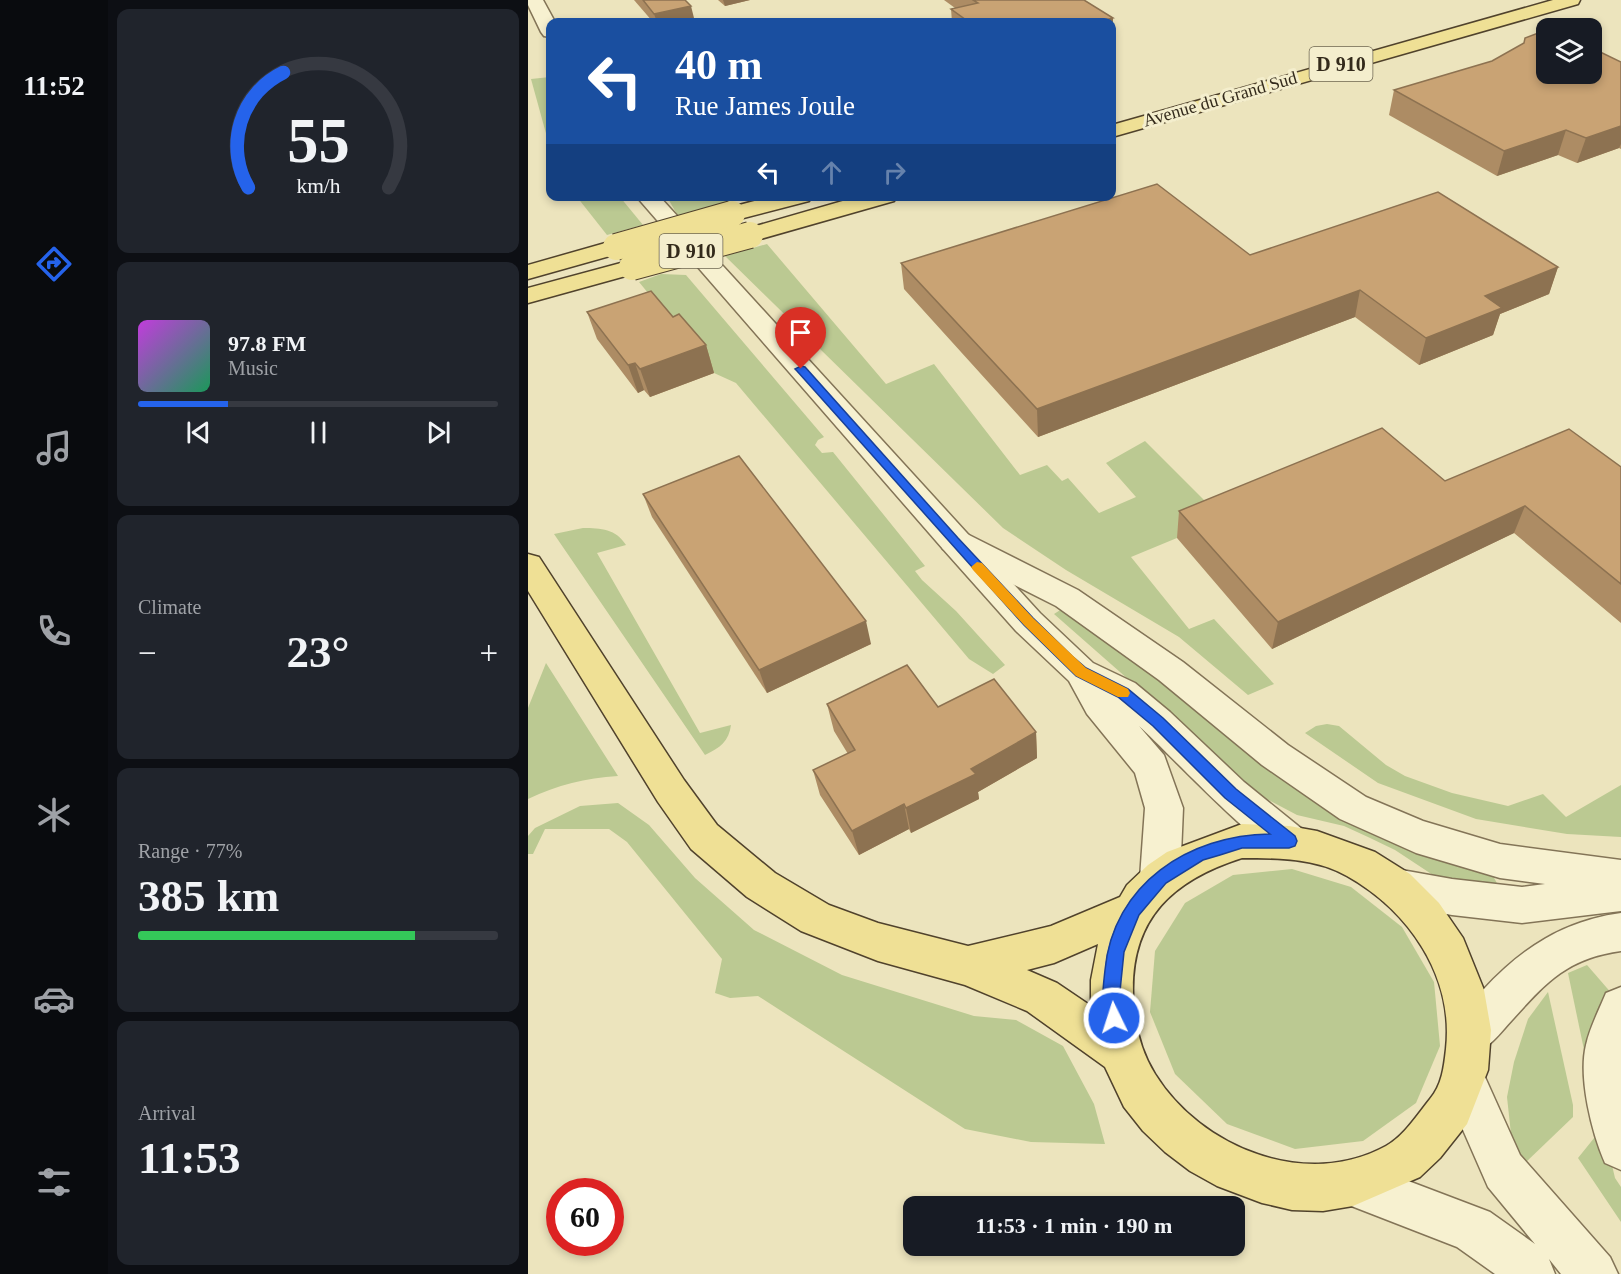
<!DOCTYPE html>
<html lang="en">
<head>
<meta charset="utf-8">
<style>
	:root { --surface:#171b24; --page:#20242c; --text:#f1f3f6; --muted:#9ea1a6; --line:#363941; --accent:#2563eb }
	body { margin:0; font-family:"Times New Roman",serif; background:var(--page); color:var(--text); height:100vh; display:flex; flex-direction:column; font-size:22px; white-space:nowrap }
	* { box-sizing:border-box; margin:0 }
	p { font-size:20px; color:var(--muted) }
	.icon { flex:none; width:33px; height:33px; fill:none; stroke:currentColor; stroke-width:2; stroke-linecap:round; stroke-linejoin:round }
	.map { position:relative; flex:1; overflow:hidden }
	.sheet { display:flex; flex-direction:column; gap:9px; padding:9px; background:#0d0f14; width:420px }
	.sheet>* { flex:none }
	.top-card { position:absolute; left:18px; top:18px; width:570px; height:183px; border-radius:12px; box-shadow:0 3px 9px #0003; background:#1a4fa0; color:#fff; overflow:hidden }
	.tools { position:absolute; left:1008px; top:18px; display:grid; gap:12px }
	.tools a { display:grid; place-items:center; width:66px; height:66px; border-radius:12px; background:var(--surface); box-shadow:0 3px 9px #0003; font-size:30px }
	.speed { position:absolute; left:18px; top:1178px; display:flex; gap:12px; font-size:30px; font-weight:700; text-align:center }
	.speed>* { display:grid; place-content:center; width:78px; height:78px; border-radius:50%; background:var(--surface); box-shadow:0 3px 9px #0003; line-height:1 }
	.speed .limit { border:9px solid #d22; background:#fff; color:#111 }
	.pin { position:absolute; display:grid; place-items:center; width:51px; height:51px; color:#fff; margin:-62px -26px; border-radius:50% 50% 50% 0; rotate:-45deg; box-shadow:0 0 6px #0007 }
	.pin .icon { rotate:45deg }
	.me { position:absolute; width:66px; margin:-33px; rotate:356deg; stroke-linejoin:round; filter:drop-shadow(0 0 4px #0008) }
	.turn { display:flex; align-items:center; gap:21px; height:126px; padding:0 30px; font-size:27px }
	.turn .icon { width:78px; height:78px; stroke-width:2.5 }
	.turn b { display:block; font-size:42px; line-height:51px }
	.lanes { display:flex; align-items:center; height:57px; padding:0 30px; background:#0003; justify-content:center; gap:30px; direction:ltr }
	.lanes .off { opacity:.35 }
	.big { font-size:45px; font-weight:600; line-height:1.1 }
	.sheet .tile { flex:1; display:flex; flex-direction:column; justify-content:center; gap:9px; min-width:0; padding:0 21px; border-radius:12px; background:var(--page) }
	.sheet .dial { align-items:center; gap:0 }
	.dial svg { height:156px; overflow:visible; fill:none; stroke:var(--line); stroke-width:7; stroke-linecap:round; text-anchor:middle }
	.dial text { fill:var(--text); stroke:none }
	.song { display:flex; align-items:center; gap:18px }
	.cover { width:72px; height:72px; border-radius:9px; background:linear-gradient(135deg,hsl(290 70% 55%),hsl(150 70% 35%)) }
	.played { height:6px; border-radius:3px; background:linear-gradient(90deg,var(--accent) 25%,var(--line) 25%) }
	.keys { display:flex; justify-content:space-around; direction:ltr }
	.heat { display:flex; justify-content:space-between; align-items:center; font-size:33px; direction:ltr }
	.charge { height:9px; border-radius:4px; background:linear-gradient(90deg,#34c759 77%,var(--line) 0) }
	.trip { position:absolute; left:375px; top:1196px; width:342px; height:60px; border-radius:12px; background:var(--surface); box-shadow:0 3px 9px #0003; font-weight:600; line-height:60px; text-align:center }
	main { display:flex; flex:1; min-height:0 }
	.menu { display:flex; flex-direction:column; width:108px; justify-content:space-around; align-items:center; background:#090b0e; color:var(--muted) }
	.menu .icon { width:42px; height:42px }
	.menu .current { color:var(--accent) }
	.menu b { font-size:27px; color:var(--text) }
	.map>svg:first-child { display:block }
</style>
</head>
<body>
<main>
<nav class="menu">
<b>11:52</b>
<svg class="icon current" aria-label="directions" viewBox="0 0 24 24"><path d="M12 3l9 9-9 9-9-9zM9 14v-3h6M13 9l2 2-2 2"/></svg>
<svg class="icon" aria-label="music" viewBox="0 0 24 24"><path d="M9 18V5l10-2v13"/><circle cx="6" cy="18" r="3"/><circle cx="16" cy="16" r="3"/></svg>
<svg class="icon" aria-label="phone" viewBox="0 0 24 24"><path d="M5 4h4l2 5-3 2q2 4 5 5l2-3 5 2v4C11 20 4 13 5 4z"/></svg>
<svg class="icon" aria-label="climate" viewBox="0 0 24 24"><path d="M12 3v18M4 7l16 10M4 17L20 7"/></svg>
<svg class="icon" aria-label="car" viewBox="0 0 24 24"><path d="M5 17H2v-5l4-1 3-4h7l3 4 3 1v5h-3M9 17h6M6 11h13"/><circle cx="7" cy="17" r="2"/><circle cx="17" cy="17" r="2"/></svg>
<svg class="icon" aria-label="filters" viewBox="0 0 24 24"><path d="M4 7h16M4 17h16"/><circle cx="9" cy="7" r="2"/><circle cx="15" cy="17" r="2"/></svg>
</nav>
<section class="sheet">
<div class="tile dial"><svg viewBox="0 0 100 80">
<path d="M14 69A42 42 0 1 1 86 69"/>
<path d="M14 69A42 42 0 0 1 32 10" stroke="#2563eb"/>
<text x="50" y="56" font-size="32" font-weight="700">55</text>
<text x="50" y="72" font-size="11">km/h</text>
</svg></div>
<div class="tile">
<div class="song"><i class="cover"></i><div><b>97.8 FM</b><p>Music</p></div></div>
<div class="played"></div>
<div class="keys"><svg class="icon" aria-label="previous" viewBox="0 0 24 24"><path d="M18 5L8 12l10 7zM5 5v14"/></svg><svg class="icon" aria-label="pause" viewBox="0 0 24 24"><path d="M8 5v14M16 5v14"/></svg><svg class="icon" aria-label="next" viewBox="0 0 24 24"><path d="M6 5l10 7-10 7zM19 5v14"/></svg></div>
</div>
<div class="tile"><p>Climate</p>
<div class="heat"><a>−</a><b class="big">23°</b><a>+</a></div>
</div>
<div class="tile"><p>Range · 77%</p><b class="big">385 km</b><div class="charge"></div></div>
<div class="tile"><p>Arrival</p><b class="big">11:53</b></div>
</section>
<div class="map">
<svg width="1093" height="1274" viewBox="0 0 1093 1274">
	<rect width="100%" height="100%" fill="#ece4bd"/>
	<!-- green -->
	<g fill="#bbc992">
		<path d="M 22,77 L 22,148 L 3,79 Z"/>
		<path d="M 49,197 L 92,197 L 115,225 L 79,235 Z"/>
		<path d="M 139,197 L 204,197 L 201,202 L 150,216 Z"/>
		<path d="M 239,244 L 358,384 L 406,364 L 492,475 L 519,465 L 534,481 L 540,478 L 571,513 L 608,497 L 578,463 L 617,441 L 678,502 L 834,436 L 852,454 L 603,557 L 661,629 L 686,619 L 746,684 L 720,695 L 651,637 L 538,570 L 475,528 L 197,256 Z"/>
		<path d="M 133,274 L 158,275 L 296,437 L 290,440 L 287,445 L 294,453 L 305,452 L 397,566 L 387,571 L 394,580 L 428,611 L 477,665 L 465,674 L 441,659 L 208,383 L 186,373 L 111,282 Z"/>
		<path d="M 55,528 C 73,528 88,529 98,545 L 69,553 L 172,733 L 203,725 C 201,741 192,748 177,755 L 26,534 Z"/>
		<path d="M 537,607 L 711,734 L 962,870 L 973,891 L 914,881 L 867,850 L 840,837 L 816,826 L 769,815 L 733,796 L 526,614 Z"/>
		<path d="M 18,663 L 90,776 C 57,778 30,785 0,799 L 0,708 Z"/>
		<path d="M 799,724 L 811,726 L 858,765 L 877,776 L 924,793 L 980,806 L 1015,794 L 1038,817 L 1093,785 L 1093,837 L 1039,834 L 948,819 L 850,783 L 777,733 L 788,726 Z"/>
		<path d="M 90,803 L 121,825 L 167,878 L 226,930 L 314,975 L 446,1016 L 488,1020 L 535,1046 L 566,1104 L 577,1144 L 503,1142 L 437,1129 L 230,996 L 202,998 L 187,993 L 194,959 L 99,842 L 81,829 L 17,829 L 5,854 L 0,854 L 0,836 L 7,828 L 52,806 Z"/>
		<path d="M 764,869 L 823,887 L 874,927 L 906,982 L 912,1046 L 888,1103 L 835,1141 L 767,1149 L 699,1124 L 647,1074 L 622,1012 L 627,951 L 657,903 L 705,875 Z"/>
		<path d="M 1059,965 L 1085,995 L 1060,1069 L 1040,973 Z"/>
		<path d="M 1020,992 L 1045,1105 L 1045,1117 L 995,1165 L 983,1134 L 979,1097 L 986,1062 L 1000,1019 Z"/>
		<path d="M 1075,1127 L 1087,1178 L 1093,1187 L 1093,1222 L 1050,1158 Z"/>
	</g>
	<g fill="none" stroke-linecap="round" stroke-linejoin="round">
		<!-- minor casing -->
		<g stroke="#837457" stroke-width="3">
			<g id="minor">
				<path d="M 426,530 L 437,533 L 550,590 L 655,662 L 760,745 L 838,797 L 895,821 L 972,844 L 1093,860 L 1093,911 L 994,923 L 924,915 L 868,905 L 854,900 L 848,887 L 854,874 L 868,869 L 924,879 L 994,887 L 1017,884 L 972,878 L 888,853 L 812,819 L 734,765 L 631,680 L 528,606 L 415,549 L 411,541 L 415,533 Z"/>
				<path d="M 1093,913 L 1093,951 C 1041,958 1019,981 985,1019 C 971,1034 962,1048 943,1055 L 928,1049 L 921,1034 C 929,1016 941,1004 955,990 C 994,948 1035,921 1093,913 Z"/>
				<path d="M 1093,987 L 1093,1170 L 1077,1163 C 1064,1133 1050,1078 1058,1045 C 1062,1027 1071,1010 1078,993 Z"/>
			</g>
		</g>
		<!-- tertiary casing -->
		<g stroke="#837457" stroke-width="3">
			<g id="tertiary">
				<path d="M 0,0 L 15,0 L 27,22 L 22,22 L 22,37 L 16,36 L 13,32 L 0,5 Z"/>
				<path d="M 108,196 L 131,196 L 512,613 L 565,663 L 607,683 L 642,712 L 716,782 L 774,829 L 780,841 L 774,853 C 771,854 765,857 761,858 C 738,858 635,747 611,726 L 636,755 L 655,808 L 652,878 L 646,890 L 632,895 L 618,890 L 612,878 L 617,808 L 607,773 L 559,714 L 541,681 L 488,631 L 415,549 Z"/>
				<path d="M 936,1060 L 952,1066 L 992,1155 L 1082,1257 L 1090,1274 L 1033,1274 L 1021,1259 L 1027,1274 L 967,1274 L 929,1247 L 808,1200 L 802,1183 L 808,1166 L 825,1160 L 962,1212 L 1007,1244 L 960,1187 L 914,1082 L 920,1066 Z"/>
			</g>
		</g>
		<!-- primary casing -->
		<g stroke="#50422c" stroke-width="3">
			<g id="primary">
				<path d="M 1025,0 L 1052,0 L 1050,4 L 584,137 L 584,125 Z"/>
				<path d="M 245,196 L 284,196 L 281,201 L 204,221 L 196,219 L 193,214 L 196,209 Z"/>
				<path d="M 332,196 L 369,196 L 366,201 L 222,242 L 214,240 L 211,235 L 214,230 Z"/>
				<path d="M 88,240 L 96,242 L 100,247 L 96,252 L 0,279 L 0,265 Z"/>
				<path d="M 104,260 L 112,262 L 116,267 L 112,272 L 0,303 L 0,288 Z"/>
				<path d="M 0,554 L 11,557 L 156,780 L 189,825 L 247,873 L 301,905 L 350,923 L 440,946 L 523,926 L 592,897 L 599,885 L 620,865 L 639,852 L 714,824 L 761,826 L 789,831 L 847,852 L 882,874 L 911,903 L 935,938 L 956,990 L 963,1030 L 960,1070 L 939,1124 L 912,1158 L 892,1177 L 825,1206 L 795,1211 L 764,1210 L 734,1203 L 689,1186 L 662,1171 L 637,1152 L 615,1131 L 596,1107 L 577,1067 L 499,1011 L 437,985 L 350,961 L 273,931 L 219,897 L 163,849 L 130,802 L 0,591 ZM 714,858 C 749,858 788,858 819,876 C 881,911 926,976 918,1049 C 916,1067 914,1085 902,1099 C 889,1115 876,1136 858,1146 C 778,1190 673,1148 627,1074 C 612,1050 606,1023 605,994 C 603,918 645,880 714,858 ZM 570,944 L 563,980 L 563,1006 L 529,983 L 499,970 L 526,963 Z"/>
			</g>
		</g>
		<!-- minor -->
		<use href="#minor" fill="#f7f1d0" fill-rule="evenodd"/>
		<!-- tertiary -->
		<use href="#tertiary" fill="#f7f1d0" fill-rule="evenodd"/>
		<!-- primary -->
		<use href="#primary" fill="#efe095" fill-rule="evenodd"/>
		<!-- primary-bridge casing -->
		<g stroke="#50422c" stroke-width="28" stroke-linecap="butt">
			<g id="primary-bridge">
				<path d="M 88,247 L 204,214"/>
				<path d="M 104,267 L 222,235"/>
			</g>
		</g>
		<!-- primary-bridge -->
		<use href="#primary-bridge" stroke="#efe095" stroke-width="26"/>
	</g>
	<!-- wall -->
	<g fill="#ad8c64">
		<path d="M 106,0 L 157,0 L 167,22 L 125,22 Z"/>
		<path d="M 190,0 L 222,0 L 197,6 Z"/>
		<path d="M 416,0 L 556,0 L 585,18 L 584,42 L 584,22 L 424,22 L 423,9 L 427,8 Z"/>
		<path d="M 1093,62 L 1093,149 L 1091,148 L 1049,163 L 1030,155 L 969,176 L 861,115 L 866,90 Z"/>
		<path d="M 722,255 L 1030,267 L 1021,294 L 972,314 L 965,335 L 891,365 L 827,317 L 510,437 L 376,289 L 373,263 Z"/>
		<path d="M 59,312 L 145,317 L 178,345 L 186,373 L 122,397 L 116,390 L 110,393 L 69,339 Z"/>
		<path d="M 1093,467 L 1093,623 L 986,533 L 744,649 L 649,538 L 651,511 L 917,481 Z"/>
		<path d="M 115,494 L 343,644 L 239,693 L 124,517 Z"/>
		<path d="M 299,704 L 410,707 L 508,732 L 509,758 L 450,792 L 451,799 L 383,833 L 381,829 L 331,855 L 292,795 L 285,770 L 320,754 L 306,731 Z"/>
	</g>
	<!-- shaded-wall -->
	<g fill="#8d7251">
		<path d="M 195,0 L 222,0 L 197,6 Z"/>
		<path d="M 163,6 L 167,22 L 129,22 L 126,14 Z"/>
		<path d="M 585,18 L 584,42 L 584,22 L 568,22 Z"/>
		<path d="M 1093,126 L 1093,144 L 1091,148 L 1049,163 L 1058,138 Z"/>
		<path d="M 1038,130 L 1030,155 L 969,176 L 976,151 Z"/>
		<path d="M 1030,267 L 1021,294 L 972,314 L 965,335 L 891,365 L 898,338 L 957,296 Z"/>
		<path d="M 832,290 L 827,317 L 510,437 L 509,409 Z"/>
		<path d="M 178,345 L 186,373 L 122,397 L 112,369 Z"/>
		<path d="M 107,363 L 116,390 L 110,393 L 100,365 Z"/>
		<path d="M 997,506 L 986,533 L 744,649 L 750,622 Z"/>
		<path d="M 338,621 L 343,644 L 239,693 L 231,670 Z"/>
		<path d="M 508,732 L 509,758 L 450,792 L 451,799 L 383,833 L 378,808 L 443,769 Z"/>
		<path d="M 376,804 L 381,829 L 331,855 L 324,831 Z"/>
	</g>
	<!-- building -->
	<g fill="#c9a374" stroke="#8d7251" stroke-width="1.5">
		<path d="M 115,0 L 157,0 L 163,6 L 126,14 Z"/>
		<path d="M 445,0 L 556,0 L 585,18 L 568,22 L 441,22 L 423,9 L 450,3 Z"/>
		<path d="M 1018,30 L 1018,74 L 1064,74 L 1064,48 L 1093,62 L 1093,126 L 1058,138 L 1038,130 L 976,151 L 866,90 L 964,61 L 996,43 L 997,38 Z"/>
		<path d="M 629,184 L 722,255 L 910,192 L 1030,267 L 957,296 L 974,308 L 898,338 L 832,290 L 509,409 L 373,263 Z"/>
		<path d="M 123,291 L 145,317 L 151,314 L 178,345 L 112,369 L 107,363 L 100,365 L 59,312 Z"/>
		<path d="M 854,428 L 917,481 L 1041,429 L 1093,467 L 1093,584 L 997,506 L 750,622 L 651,511 Z"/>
		<path d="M 211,456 L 338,621 L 231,670 L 115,494 Z"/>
		<path d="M 379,665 L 410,707 L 466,679 L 508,732 L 443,769 L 448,774 L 378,808 L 376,804 L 324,831 L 285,770 L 327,750 L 299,704 Z"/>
	</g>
	<!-- route -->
	<path fill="#2563eb" stroke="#184099" stroke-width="1.5" d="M 273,366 L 277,367 L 430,538 L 505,618 L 544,656 L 558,668 L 600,689 L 635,718 L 708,789 L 767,836 L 769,841 L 767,846 L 761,848 L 714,848 L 692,855 L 675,860 L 638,883 L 611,915 L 596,952 L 591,1001 L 595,1018 L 592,1024 L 586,1027 L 580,1024 C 572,1006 575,989 577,970 C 585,884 661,835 742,834 L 697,798 L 625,726 L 590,697 L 548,676 L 496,625 L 269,371 L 267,369 Z"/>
	<!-- slow -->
	<path fill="#f59e0b" d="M 449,562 L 454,563 L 505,618 L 558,668 L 600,689 L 602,693 L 600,697 L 590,697 L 548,676 L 496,625 L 445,570 L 443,567 Z"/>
	<g text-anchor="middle" stroke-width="6" stroke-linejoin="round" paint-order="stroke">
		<!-- far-street labels -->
		<g font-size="18" fill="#332a1b" stroke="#f4eecd">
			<text transform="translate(692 99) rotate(-16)" y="6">Avenue du Grand Sud</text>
		</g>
		<!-- shield labels -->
		<g fill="#f4eecd" stroke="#6d6550" stroke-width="1.5">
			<rect x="781.5" y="47" width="63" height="34" rx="4.5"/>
			<rect x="131.5" y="234" width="63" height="34" rx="4.5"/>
		</g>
		<g font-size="20" font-weight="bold" fill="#332a1b">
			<text x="813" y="71">D 910</text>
			<text x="163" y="258">D 910</text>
		</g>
	</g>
</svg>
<div class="tools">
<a><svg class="icon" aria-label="layers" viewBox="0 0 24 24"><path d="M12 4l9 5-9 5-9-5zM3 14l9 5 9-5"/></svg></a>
</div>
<div class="speed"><div class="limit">60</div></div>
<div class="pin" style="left:273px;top:369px;background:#d93025"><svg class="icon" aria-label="arrive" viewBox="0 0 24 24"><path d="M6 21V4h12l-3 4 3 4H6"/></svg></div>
<svg class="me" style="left:586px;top:1018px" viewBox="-20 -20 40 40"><circle r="17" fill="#2563eb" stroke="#fff" stroke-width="3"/><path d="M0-11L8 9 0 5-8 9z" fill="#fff"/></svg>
<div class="trip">11:53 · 1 min · 190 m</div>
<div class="top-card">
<div class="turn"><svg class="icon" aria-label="left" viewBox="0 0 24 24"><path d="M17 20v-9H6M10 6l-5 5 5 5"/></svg><div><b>40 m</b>Rue James Joule</div></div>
<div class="lanes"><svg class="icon" aria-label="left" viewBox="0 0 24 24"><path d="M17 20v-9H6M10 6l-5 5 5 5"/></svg><svg class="icon off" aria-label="ahead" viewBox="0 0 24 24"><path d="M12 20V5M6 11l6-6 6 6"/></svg><svg class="icon off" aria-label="right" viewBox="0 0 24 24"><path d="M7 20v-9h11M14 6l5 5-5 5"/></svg></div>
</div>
</div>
</main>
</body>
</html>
